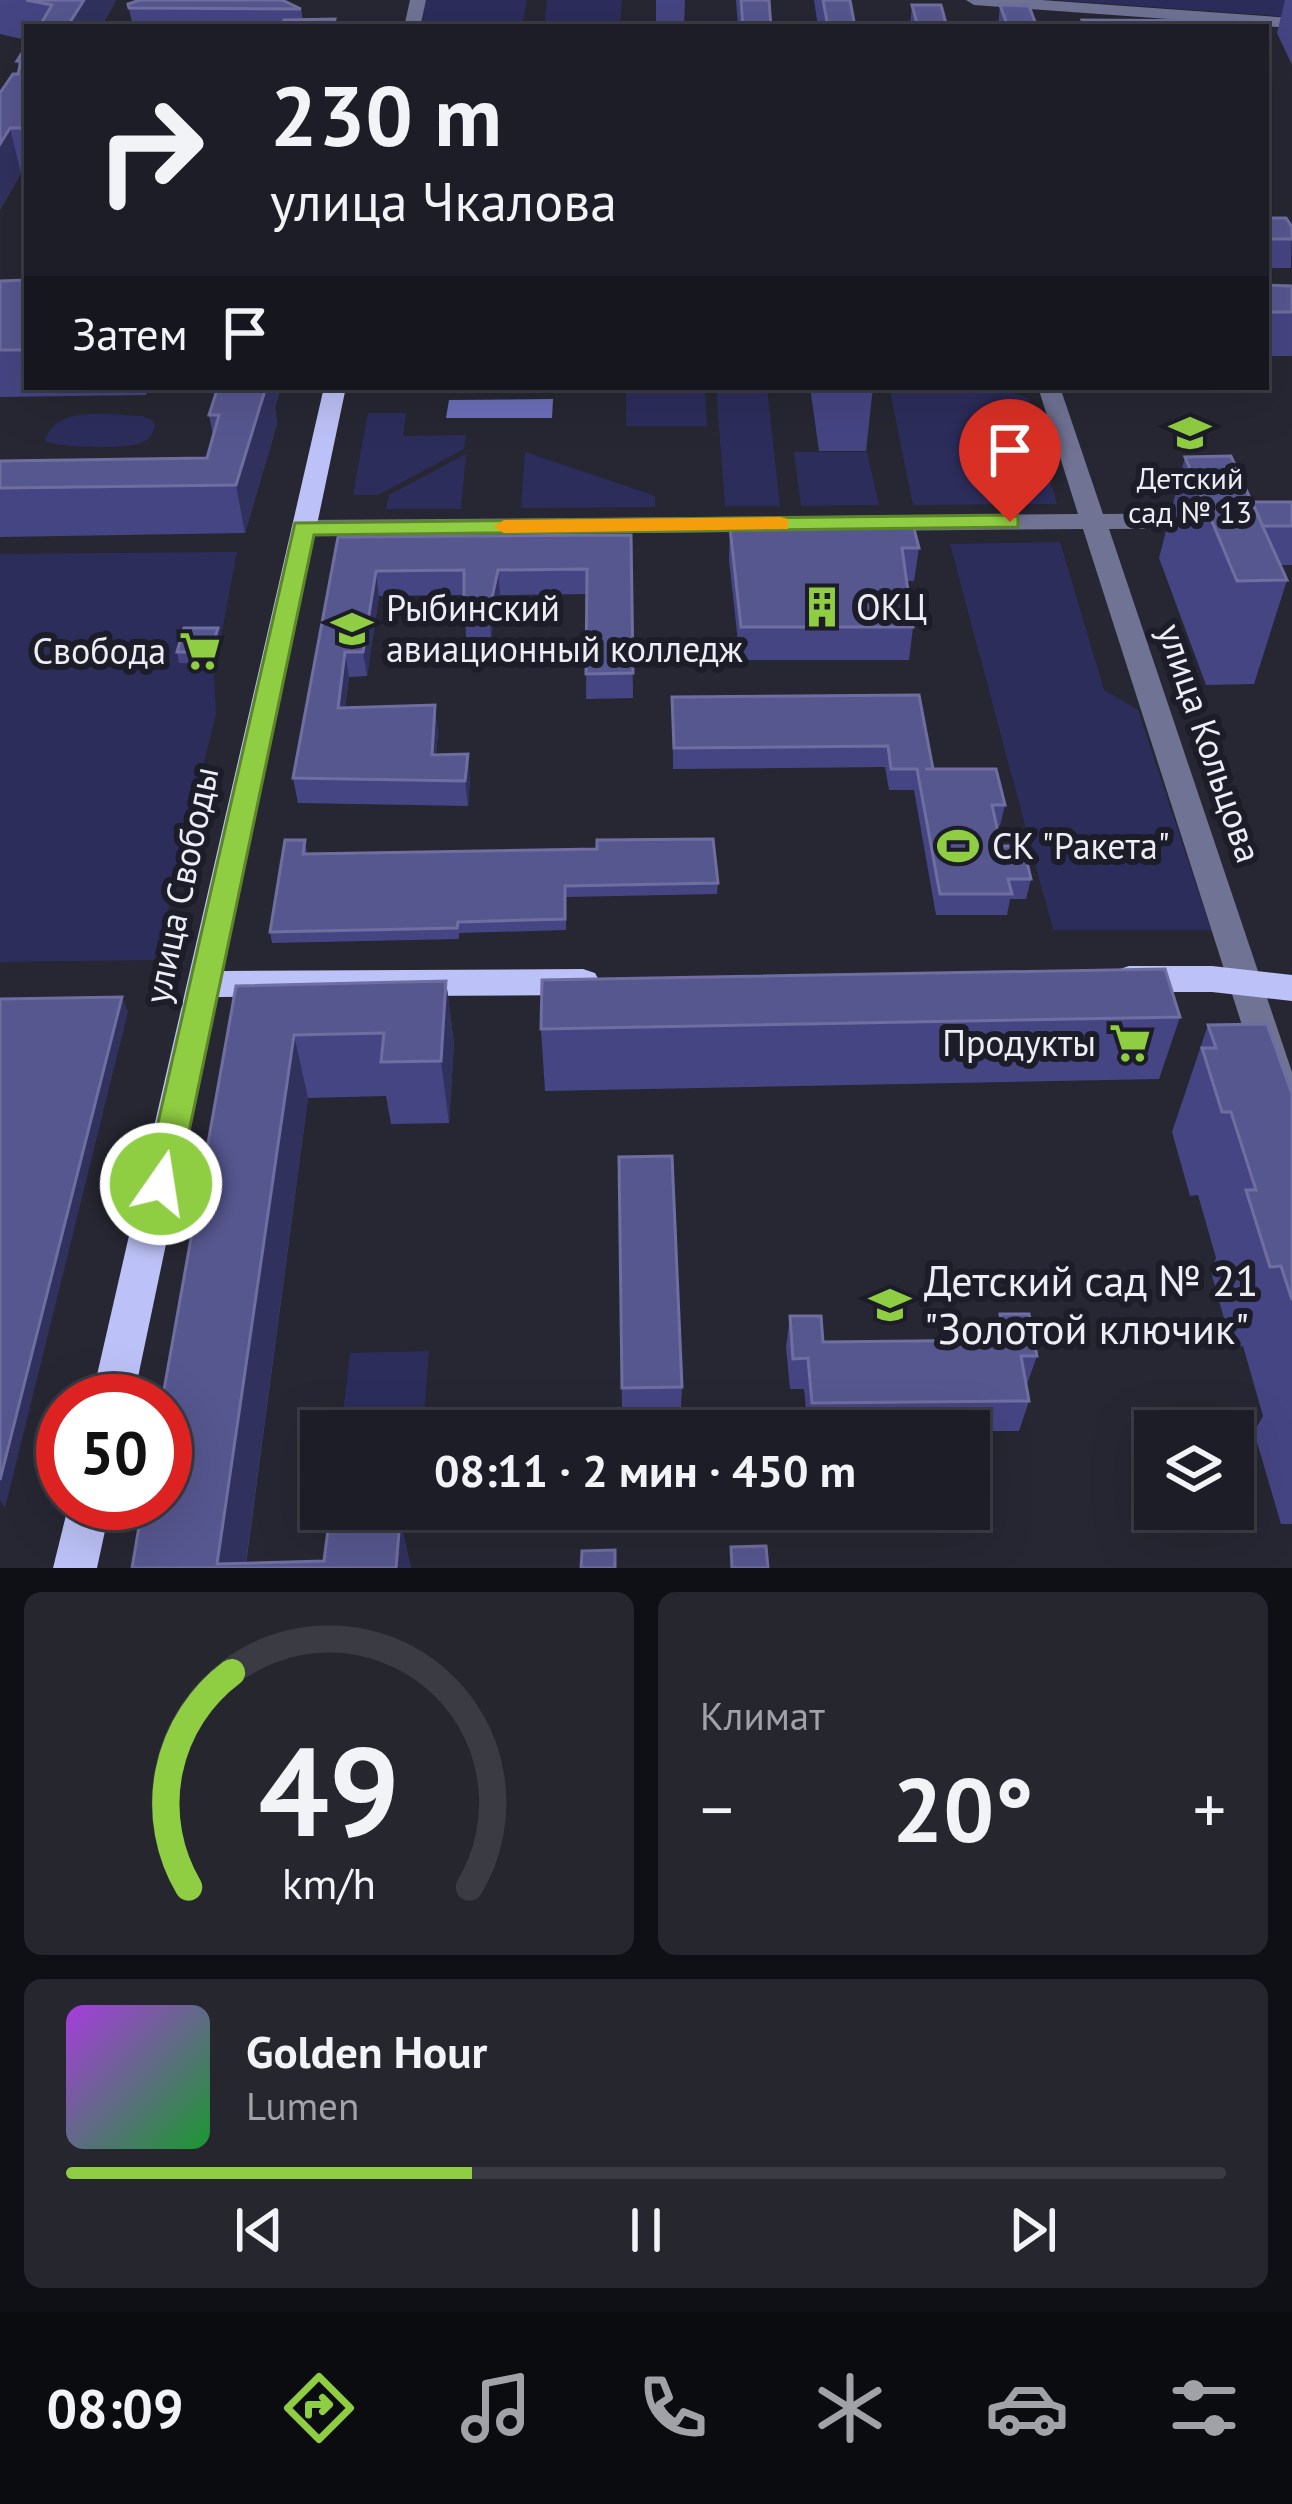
<!DOCTYPE html>
<html lang="ru">
<head>
<meta charset="utf-8">
<style>
	:root { --surface:#1c1d26; --page:#25262e; --text:#f1f3f6; --muted:#a0a2a7; --line:#3a3b43; --accent:#8fcd42 }
	body { margin:0; font-family:"PT Sans",sans-serif; background:var(--page); color:var(--text); height:100vh; display:flex; flex-direction:column; font-size:45px; white-space:nowrap }
	* { box-sizing:border-box; margin:0 }
	p { font-size:39px; color:var(--muted) }
	.icon { flex:none; width:66px; height:66px; fill:none; stroke:currentColor; stroke-width:2; stroke-linecap:round; stroke-linejoin:round }
	.map { position:relative; height:1568px; overflow:hidden }
	.drawer { display:flex; flex-direction:column; gap:24px; padding:24px; background:#0f1015; flex:1 }
	.drawer>* { flex:none }
	.banner { position:absolute; left:24px; top:24px; width:1245px; height:366px; border-radius:0px; box-shadow:0 12px 48px #0002,0 0 0 3px var(--line); background:#1c1d26; color:var(--text); overflow:hidden }
	.fabs { position:absolute; left:1134px; top:1410px; display:grid; gap:24px }
	.fabs a { display:grid; place-items:center; width:120px; height:120px; border-radius:0px; background:var(--surface); box-shadow:0 12px 48px #0002,0 0 0 3px var(--line); font-size:60px }
	.speed { position:absolute; left:36px; top:1374px; display:flex; gap:24px; font-size:60px; font-weight:700; text-align:center }
	.speed>* { display:grid; place-content:center; width:156px; height:156px; border-radius:50%; background:var(--surface); box-shadow:0 12px 48px #0002,0 0 0 3px var(--line); line-height:1 }
	.speed .limit { border:18px solid #d22; background:#fff; color:#111 }
	.pin { position:absolute; display:grid; place-items:center; width:102px; height:102px; color:#fff; margin:-123px -51px; border-radius:50% 50% 50% 0; rotate:-45deg; box-shadow:0 0 12px #0007 }
	.pin .icon { rotate:45deg }
	.me { position:absolute; width:132px; margin:-66px; rotate:13deg; stroke-linejoin:round; filter:drop-shadow(0 0 9px #0008) }
	.turn { display:flex; align-items:center; gap:42px; height:252px; padding:0 48px; font-size:54px }
	.turn .icon { width:156px; height:156px; stroke-width:2.5 }
	.turn b { display:block; font-size:84px; line-height:102px }
	.then { display:flex; align-items:center; height:114px; padding:0 48px; background:#0003; gap:24px; font-size:45px }
	.big { font-size:90px; font-weight:700; line-height:1.1 }
	.drawer .tile { flex:1; display:flex; flex-direction:column; justify-content:center; gap:18px; min-width:0; padding:0 42px; border-radius:18px; background:var(--page) }
	.drawer .dial { align-items:center; gap:0 }
	.dial svg { height:312px; overflow:visible; fill:none; stroke:var(--line); stroke-width:7; stroke-linecap:round; text-anchor:middle }
	.dial text { fill:var(--text); stroke:none }
	.song { display:flex; align-items:center; gap:36px }
	.cover { width:144px; height:144px; border-radius:18px; background:linear-gradient(135deg,hsl(280 70% 55%),hsl(130 70% 35%)) }
	.played { height:12px; border-radius:6px; background:linear-gradient(90deg,var(--accent) 35%,var(--line) 35%) }
	.keys { display:flex; justify-content:space-around; direction:ltr }
	.heat { display:flex; justify-content:space-between; align-items:center; font-size:66px; direction:ltr }
	.drawer .tiles { flex:1; display:grid; gap:24px; grid-template-columns:1fr 1fr }
	.tile:last-child { grid-column:span 2 }
	.trip { position:absolute; left:300px; top:1410px; width:690px; height:120px; border-radius:0px; background:var(--surface); box-shadow:0 12px 48px #0002,0 0 0 3px var(--line); font-weight:700; line-height:120px; text-align:center }
	.dock { display:flex; height:192px; justify-content:space-around; align-items:center; background:#0b0c0f; color:var(--muted) }
	.dock .icon { width:84px; height:84px }
	.dock .selected { color:var(--accent) }
	.dock b { font-size:54px; color:var(--text) }
	.map>svg:first-child { display:block }
</style>
</head>
<body>
<div class="map">
<svg width="1292" height="1568" viewBox="0 0 1292 1568">
	<rect width="100%" height="100%" fill="#262732"/>
	<!-- green -->
	<g fill="#2d2d5c">
		<path d="M 424,0 L 527,0 L 522,27 L 418,27 Z"/>
		<path d="M 547,0 L 622,0 L 620,27 L 544,27 Z"/>
		<path d="M 1055,0 L 1292,0 L 1292,17 Z"/>
		<path d="M 716,387 L 767,387 L 780,506 L 725,506 Z"/>
		<path d="M 705,389 L 707,426 L 626,426 L 626,390 Z"/>
		<path d="M 890,391 L 1006,391 L 1029,398 L 1036,420 L 1001,427 L 1008,452 L 1043,457 L 1057,504 L 913,505 Z"/>
		<path d="M 368,413 L 406,413 L 403,436 L 466,435 L 464,449 L 378,495 L 353,495 Z"/>
		<path d="M 142,416 L 153,420 L 155,427 C 151,435 152,438 143,442 C 129,450 59,448 45,441 C 55,404 111,415 142,416 Z"/>
		<path d="M 525,452 L 655,496 L 655,507 L 521,508 Z"/>
		<path d="M 794,452 L 867,452 L 879,505 L 801,506 Z"/>
		<path d="M 466,454 L 461,509 L 386,509 L 389,495 Z"/>
		<path d="M 1060,542 L 1104,690 L 1138,710 L 1211,930 L 1053,930 L 950,544 Z"/>
		<path d="M 237,552 L 214,673 L 216,713 L 156,960 L 0,962 L 0,554 Z"/>
		<path d="M 429,1351 L 423,1431 L 341,1431 L 350,1353 Z"/>
	</g>
	<!-- water -->
	<path fill="#6c6fb8" d="M 553,399 L 552,418 L 446,418 L 449,400 Z"/>
	<g fill="none" stroke-linecap="round" stroke-linejoin="round">
		<!-- minor -->
		<g fill="#707394" fill-rule="evenodd">
			<path d="M 410,0 L 426,0 L 420,27 L 404,27 Z"/>
			<path d="M 966,0 L 1041,0 L 1292,18 L 1292,28 L 974,5 Z"/>
			<path d="M 1038,387 L 1060,387 L 1103,514 L 1292,512 L 1292,528 L 1109,529 L 1292,1072 L 1292,1140 L 1279,1136 L 1274,1125 L 1083,529 L 304,536 L 291,528 L 304,520 L 1078,514 Z"/>
		</g>
		<!-- major -->
		<g fill="#bcc1f7" fill-rule="evenodd">
			<path d="M 324,387 L 346,387 L 223,971 L 583,969 L 595,973 L 600,982 L 595,991 L 583,995 L 218,997 L 133,1401 L 91,1401 Z"/>
			<path d="M 1129,966 L 1212,966 L 1292,975 L 1292,1001 L 1212,992 L 1129,992 L 1117,988 L 1112,979 L 1117,970 Z"/>
			<path d="M 69,1503 L 111,1503 L 97,1568 L 53,1568 Z"/>
		</g>
	</g>
	<!-- wall -->
	<g fill="#464584">
		<path d="M 0,0 L 116,0 L 101,27 L 27,27 L 27,40 L 0,34 Z"/>
		<path d="M 656,0 L 685,0 L 684,27 L 656,27 Z"/>
		<path d="M 736,0 L 769,0 L 771,27 L 738,27 Z"/>
		<path d="M 814,0 L 850,0 L 855,27 L 818,27 Z"/>
		<path d="M 1285,0 L 1292,0 L 1292,65 L 1277,33 Z"/>
		<path d="M 128,4 L 301,9 L 303,20 L 336,27 L 133,27 Z"/>
		<path d="M 912,5 L 947,27 L 910,27 Z"/>
		<path d="M 1000,5 L 1037,27 L 998,27 Z"/>
		<path d="M 27,45 L 27,173 L 21,173 L 0,210 L 0,93 L 18,74 L 19,68 L 17,61 Z"/>
		<path d="M 1266,71 L 1271,79 L 1266,100 Z"/>
		<path d="M 1266,218 L 1292,227 L 1291,268 L 1266,268 Z"/>
		<path d="M 27,280 L 27,387 L 149,387 L 146,395 L 0,397 L 0,281 Z"/>
		<path d="M 1266,285 L 1292,286 L 1292,356 L 1266,356 Z"/>
		<path d="M 213,387 L 281,387 L 275,408 L 277,424 L 245,533 L 0,537 L 0,461 L 207,458 L 213,436 L 209,415 L 215,397 Z"/>
		<path d="M 810,387 L 873,387 L 866,451 L 819,451 Z"/>
		<path d="M 1003,415 L 1032,442 L 1030,453 L 1008,453 L 1001,426 Z"/>
		<path d="M 1185,457 L 1252,502 L 1292,502 L 1292,565 L 1281,565 L 1287,580 L 1254,684 L 1206,685 L 1159,558 Z"/>
		<path d="M 730,528 L 919,548 L 914,581 L 906,581 L 913,627 L 909,660 L 740,660 L 729,560 Z"/>
		<path d="M 631,535 L 633,698 L 586,699 L 587,594 L 500,595 L 491,637 L 466,637 L 464,595 L 379,596 L 367,676 L 349,677 L 345,708 L 438,730 L 436,755 L 470,779 L 468,806 L 298,803 L 293,778 L 338,537 Z"/>
		<path d="M 220,640 L 213,664 L 179,663 L 177,652 Z"/>
		<path d="M 919,695 L 933,769 L 1005,805 L 1000,826 L 996,826 L 1001,846 L 1031,879 L 1026,899 L 1010,899 L 1007,915 L 936,915 L 914,790 L 889,790 L 885,767 L 673,769 L 672,697 Z"/>
		<path d="M 305,840 L 307,854 L 718,883 L 717,894 L 566,897 L 566,930 L 459,933 L 459,939 L 272,943 L 270,932 Z"/>
		<path d="M 446,981 L 454,1044 L 449,1123 L 391,1124 L 386,1096 L 308,1098 L 246,1564 L 324,1561 L 400,1520 L 411,1568 L 132,1568 L 236,986 Z"/>
		<path d="M 1180,1017 L 1159,1079 L 545,1091 L 541,1029 Z"/>
		<path d="M 1208,1025 L 1292,1094 L 1292,1524 L 1281,1524 L 1254,1432 L 1263,1416 L 1243,1346 L 1232,1347 L 1211,1272 L 1216,1258 L 1198,1195 L 1190,1196 L 1172,1132 Z"/>
		<path d="M 619,1157 L 682,1387 L 681,1407 L 622,1408 Z"/>
		<path d="M 1000,1314 L 1037,1356 L 1026,1387 L 1029,1401 L 1019,1431 L 808,1431 L 804,1389 L 790,1389 L 786,1347 L 790,1316 L 823,1342 L 993,1340 Z"/>
	</g>
	<!-- shaded-wall -->
	<g fill="#31315e">
		<path d="M 84,0 L 116,0 L 101,27 L 67,27 Z"/>
		<path d="M 10,128 L 21,173 L 0,210 L 0,144 Z"/>
		<path d="M 264,387 L 281,387 L 275,408 L 277,424 L 245,533 L 236,485 Z"/>
		<path d="M 498,570 L 500,595 L 491,637 L 489,612 Z"/>
		<path d="M 376,571 L 379,596 L 367,676 L 363,652 Z"/>
		<path d="M 218,628 L 220,640 L 213,664 L 211,652 Z"/>
		<path d="M 345,652 L 349,677 L 342,733 L 338,708 Z"/>
		<path d="M 435,705 L 438,730 L 435,780 L 432,755 Z"/>
		<path d="M 468,754 L 470,779 L 468,806 L 465,781 Z"/>
		<path d="M 446,981 L 454,1044 L 449,1123 L 441,1061 Z"/>
		<path d="M 122,997 L 128,1012 L 5,1508 L 0,1500 L 0,1480 Z"/>
		<path d="M 294,1035 L 308,1098 L 245,1568 L 217,1564 Z"/>
		<path d="M 400,1520 L 411,1568 L 396,1568 Z"/>
	</g>
	<!-- building -->
	<g fill="#575790" stroke="#6f6ea0" stroke-width="3">
		<path d="M 26,0 L 84,0 L 67,27 L 39,27 L 52,5 Z"/>
		<path d="M 140,0 L 282,0 L 301,9 L 129,8 L 128,4 Z"/>
		<path d="M 741,0 L 769,0 L 771,27 L 743,27 Z"/>
		<path d="M 823,0 L 850,0 L 855,27 L 828,27 Z"/>
		<path d="M 912,5 L 941,5 L 947,27 L 918,27 Z"/>
		<path d="M 1000,5 L 1029,6 L 1037,27 L 1008,27 Z"/>
		<path d="M 335,19 L 333,27 L 281,27 L 284,20 Z"/>
		<path d="M 1082,20 L 1236,21 L 1240,27 L 1085,27 Z"/>
		<path d="M 27,45 L 27,128 L 10,128 L 0,144 L 0,93 L 13,74 L 18,74 L 21,61 L 17,61 Z"/>
		<path d="M 1266,218 L 1286,218 L 1292,227 L 1292,239 L 1266,239 Z"/>
		<path d="M 27,280 L 27,350 L 0,350 L 0,281 Z"/>
		<path d="M 1266,285 L 1292,286 L 1292,312 L 1266,312 Z"/>
		<path d="M 218,387 L 266,387 L 236,485 L 0,488 L 0,461 L 207,458 L 219,415 L 209,415 Z"/>
		<path d="M 1003,415 L 1024,415 L 1032,442 L 1010,442 Z"/>
		<path d="M 1231,456 L 1287,580 L 1237,581 L 1185,457 Z"/>
		<path d="M 1252,502 L 1292,502 L 1292,526 L 1263,526 Z"/>
		<path d="M 912,521 L 919,548 L 902,548 L 913,627 L 741,627 L 730,528 Z"/>
		<path d="M 631,535 L 633,673 L 586,674 L 587,569 L 498,570 L 489,612 L 464,612 L 464,570 L 376,571 L 363,652 L 345,652 L 338,708 L 435,705 L 432,755 L 468,754 L 465,781 L 293,778 L 338,537 Z"/>
		<path d="M 184,628 L 218,628 L 211,652 L 177,652 Z"/>
		<path d="M 919,695 L 933,769 L 925,769 L 996,769 L 1005,805 L 992,805 L 1001,846 L 1023,846 L 1031,879 L 1008,879 L 1012,894 L 940,894 L 917,769 L 891,769 L 888,746 L 674,748 L 672,697 Z"/>
		<path d="M 713,839 L 718,883 L 565,886 L 565,919 L 458,922 L 457,928 L 270,932 L 285,840 L 305,840 L 303,854 L 597,849 L 597,840 Z"/>
		<path d="M 1165,969 L 1180,1017 L 541,1029 L 542,980 Z"/>
		<path d="M 446,981 L 441,1061 L 381,1062 L 384,1033 L 294,1035 L 217,1564 L 324,1561 L 329,1522 L 400,1520 L 396,1568 L 132,1568 L 143,1503 L 165,1503 L 165,1401 L 162,1401 L 236,986 Z"/>
		<path d="M 122,997 L 0,1480 L 0,999 Z"/>
		<path d="M 1267,1024 L 1292,1094 L 1292,1300 L 1281,1266 L 1270,1267 L 1246,1190 L 1256,1190 L 1231,1112 L 1222,1112 L 1202,1048 L 1216,1048 L 1208,1025 Z"/>
		<path d="M 672,1156 L 682,1387 L 622,1388 L 619,1157 Z"/>
		<path d="M 1000,1314 L 1029,1314 L 1037,1356 L 1021,1356 L 1029,1401 L 812,1403 L 808,1358 L 793,1359 L 790,1316 L 821,1316 L 823,1342 L 1004,1340 Z"/>
		<path d="M 766,1546 L 768,1568 L 732,1568 L 731,1547 Z"/>
		<path d="M 615,1550 L 615,1568 L 581,1568 L 582,1551 Z"/>
	</g>
	<!-- route -->
	<path fill="#8fcd42" stroke="#5d852b" stroke-width="3" d="M 1010,515 L 1018,517 L 1018,527 L 314,535 L 178,1184 L 173,1194 L 161,1199 L 149,1194 L 144,1184 L 295,523 Z"/>
	<!-- slow -->
	<path fill="#f59e0b" d="M 780,517 L 788,519 L 788,529 L 504,533 L 493,527 L 504,520 Z"/>
	<!-- icons -->
	<defs>
		<g id="school-bare" transform="scale(3.24)"><path d="M0-5L7-2L0 1L-7-2ZM-4 1L0 2.5L4 1V4Q0 6-4 4Z" fill="#8fcd42" stroke="#1c1d28" stroke-width="2.5" paint-order="stroke"/></g>
		<g id="building-bare" transform="scale(3.24)"><path d="M-4-6H4V6H1V3H-1V6H-4ZM-2.5-4.3h1.7v1.8h-1.7ZM.8-4.3h1.7v1.8H.8ZM-2.5-1h1.7V.8h-1.7ZM.8-1h1.7V.8H.8Z" fill="#8fcd42" stroke="#1c1d28" stroke-width="2.5" paint-order="stroke"/></g>
		<g id="university-bare" transform="scale(3.24)"><path d="M0-5L7-2L0 1L-7-2ZM-4 1L0 2.5L4 1V4Q0 6-4 4Z" fill="#8fcd42" stroke="#1c1d28" stroke-width="2.5" paint-order="stroke"/></g>
		<g id="supermarket-bare" transform="scale(3.24)"><path d="M-6-5.5h2.5l.6 2H6L4.5 2H-2.5L-4.4-4H-6ZM-1.5 3.2a1.3 1.3 0 1 0 .1 0ZM3 3.2a1.3 1.3 0 1 0 .1 0Z" fill="#8fcd42" stroke="#1c1d28" stroke-width="2.5" paint-order="stroke"/></g>
		<g id="stadium-bare" transform="scale(3.24)"><path d="M0-5a6.5 5 0 1 0 0 10a6.5 5 0 1 0 0-10ZM-3.5-1.8h7v3.6h-7Z" fill="#8fcd42" stroke="#1c1d28" stroke-width="2.5" paint-order="stroke"/></g>
	</defs>
	<g fill-rule="evenodd">
		<use href="#school-bare" x="1190" y="433"/>
		<use href="#building-bare" x="822" y="607"/>
		<use href="#university-bare" x="352" y="629"/>
		<use href="#supermarket-bare" x="200" y="651"/>
		<use href="#stadium-bare" x="958" y="846"/>
		<use href="#supermarket-bare" x="1130" y="1043"/>
		<use href="#school-bare" x="890" y="1305"/>
	</g>
	<g text-anchor="middle" stroke-width="12" stroke-linejoin="round" paint-order="stroke">
		<!-- far-poi labels -->
		<g font-size="30" fill="#ecedf5" stroke="#1c1d28">
			<text x="1190" y="489">Детский<tspan x="1190" dy="34">сад № 13</tspan></text>
		</g>
		<!-- poi labels -->
		<g font-size="36" fill="#ecedf5" stroke="#1c1d28" text-anchor="start">
			<text x="856" y="620">ОКЦ</text>
			<text x="386" y="621">Рыбинский<tspan x="386" dy="41">авиационный колледж</tspan></text>
			<text x="166" y="664" text-anchor="end">Свобода</text>
			<text x="992" y="859">СК "Ракета"</text>
			<text x="1096" y="1056" text-anchor="end">Продукты</text>
		</g>
		<!-- street labels -->
		<g font-size="36" fill="#ecedf5" stroke="#1c1d28">
			<text transform="translate(1210 743) rotate(71)" y="13">улица Кольцова</text>
			<text transform="translate(181 885) rotate(-78)" y="13">улица Свободы</text>
		</g>
		<!-- near-poi labels -->
		<g font-size="42" fill="#ecedf5" stroke="#1c1d28" text-anchor="start">
			<text x="924" y="1296">Детский сад № 21<tspan x="924" dy="48">"Золотой ключик"</tspan></text>
		</g>
	</g>
</svg>
<div class="fabs">
<a><svg class="icon" aria-label="layers" viewBox="0 0 24 24"><path d="M12 4l9 5-9 5-9-5zM3 14l9 5 9-5"/></svg></a>
</div>
<div class="speed"><div class="limit">50</div></div>
<div class="pin" style="left:1010px;top:522px;background:#d93025"><svg class="icon" aria-label="arrive" viewBox="0 0 24 24"><path d="M6 21V4h12l-3 4 3 4H6"/></svg></div>
<svg class="me" style="left:161px;top:1184px" viewBox="-20 -20 40 40"><circle r="17" fill="#8fcd42" stroke="#fff" stroke-width="3"/><path d="M0-11L8 9 0 5-8 9z" fill="#fff"/></svg>
<div class="trip">08:11 · 2 мин · 450 m</div>
<div class="banner">
<div class="turn"><svg class="icon" aria-label="right" viewBox="0 0 24 24"><path d="M7 20v-9h11M14 6l5 5-5 5"/></svg><div><b>230 m</b>улица Чкалова</div></div>
<div class="then">Затем<svg class="icon" aria-label="arrive" viewBox="0 0 24 24"><path d="M6 21V4h12l-3 4 3 4H6"/></svg></div>
</div>
</div>
<section class="drawer">
<div class="tiles">
<div class="tile dial"><svg viewBox="0 0 100 80">
<path d="M14 69A42 42 0 1 1 86 69"/>
<path d="M14 69A42 42 0 0 1 25 14" stroke="#8fcd42"/>
<text x="50" y="56" font-size="32" font-weight="700">49</text>
<text x="50" y="72" font-size="11">km/h</text>
</svg></div>
<div class="tile"><p>Климат</p>
<div class="heat"><a>−</a><b class="big">20°</b><a>+</a></div>
</div>
<div class="tile">
<div class="song"><i class="cover"></i><div><b>Golden Hour</b><p>Lumen</p></div></div>
<div class="played"></div>
<div class="keys"><svg class="icon" aria-label="previous" viewBox="0 0 24 24"><path d="M18 5L8 12l10 7zM5 5v14"/></svg><svg class="icon" aria-label="pause" viewBox="0 0 24 24"><path d="M8 5v14M16 5v14"/></svg><svg class="icon" aria-label="next" viewBox="0 0 24 24"><path d="M6 5l10 7-10 7zM19 5v14"/></svg></div>
</div>
</div>
</section>
<nav class="dock">
<b>08:09</b>
<svg class="icon selected" aria-label="directions" viewBox="0 0 24 24"><path d="M12 3l9 9-9 9-9-9zM9 14v-3h6M13 9l2 2-2 2"/></svg>
<svg class="icon" aria-label="music" viewBox="0 0 24 24"><path d="M9 18V5l10-2v13"/><circle cx="6" cy="18" r="3"/><circle cx="16" cy="16" r="3"/></svg>
<svg class="icon" aria-label="phone" viewBox="0 0 24 24"><path d="M5 4h4l2 5-3 2q2 4 5 5l2-3 5 2v4C11 20 4 13 5 4z"/></svg>
<svg class="icon" aria-label="climate" viewBox="0 0 24 24"><path d="M12 3v18M4 7l16 10M4 17L20 7"/></svg>
<svg class="icon" aria-label="car" viewBox="0 0 24 24"><path d="M5 17H2v-5l4-1 3-4h7l3 4 3 1v5h-3M9 17h6M6 11h13"/><circle cx="7" cy="17" r="2"/><circle cx="17" cy="17" r="2"/></svg>
<svg class="icon" aria-label="filters" viewBox="0 0 24 24"><path d="M4 7h16M4 17h16"/><circle cx="9" cy="7" r="2"/><circle cx="15" cy="17" r="2"/></svg>
</nav>
</body>
</html>
